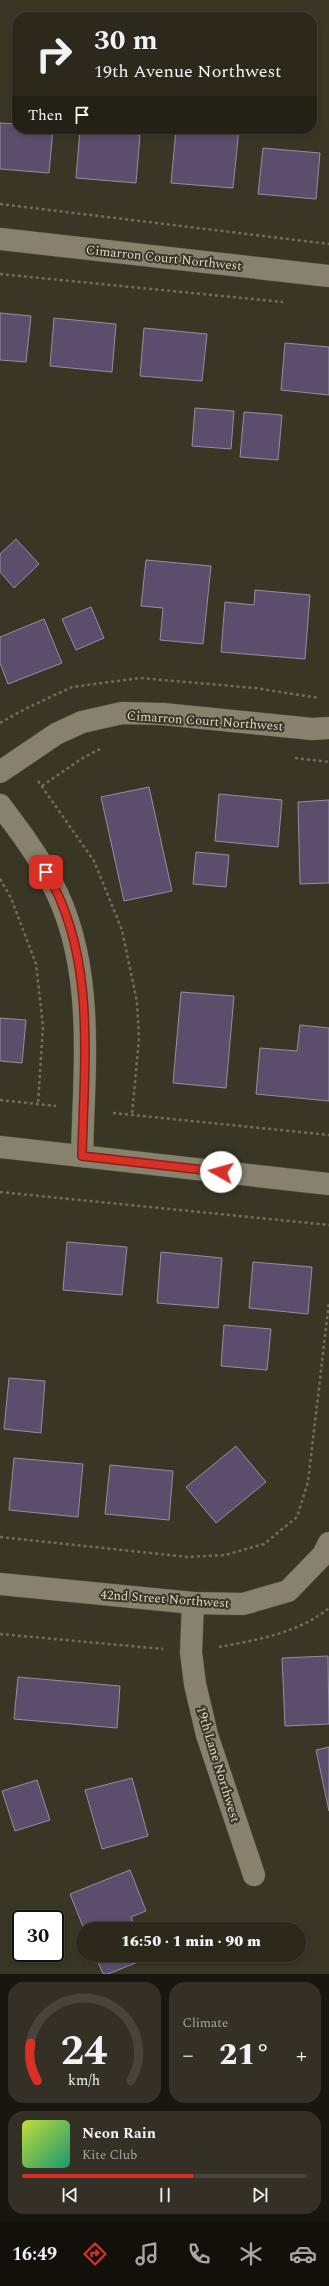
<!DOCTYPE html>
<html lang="en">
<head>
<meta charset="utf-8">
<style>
	:root { --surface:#2c281c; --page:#343025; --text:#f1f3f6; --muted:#a6a6a3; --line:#48443b; --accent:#d93025 }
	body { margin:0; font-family:Spectral,serif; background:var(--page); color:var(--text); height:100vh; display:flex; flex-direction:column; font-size:15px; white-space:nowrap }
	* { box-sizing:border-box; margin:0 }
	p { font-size:13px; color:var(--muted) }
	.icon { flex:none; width:22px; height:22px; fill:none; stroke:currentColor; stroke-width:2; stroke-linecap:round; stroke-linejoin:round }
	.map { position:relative; height:1974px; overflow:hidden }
	.drawer { display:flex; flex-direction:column; gap:8px; padding:8px; background:#18160f; flex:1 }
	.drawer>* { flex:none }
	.top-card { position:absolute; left:12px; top:12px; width:305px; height:122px; border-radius:16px; box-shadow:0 2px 6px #0003,0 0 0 1px var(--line); background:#2c281c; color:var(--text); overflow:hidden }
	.speed { position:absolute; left:12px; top:1910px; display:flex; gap:8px; font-size:20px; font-weight:700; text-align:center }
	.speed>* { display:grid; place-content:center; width:52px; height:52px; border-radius:50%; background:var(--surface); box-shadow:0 2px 6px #0003,0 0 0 1px var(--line); line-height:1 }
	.speed .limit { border:2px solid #111; border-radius:6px; background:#fff; color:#111 }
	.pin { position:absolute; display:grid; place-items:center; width:34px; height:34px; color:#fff; margin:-17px; border-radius:8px; box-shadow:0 2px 6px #0006 }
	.me { position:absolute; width:44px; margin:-22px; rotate:277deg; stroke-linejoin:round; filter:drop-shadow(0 0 3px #0008) }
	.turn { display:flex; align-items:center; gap:14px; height:84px; padding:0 16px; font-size:18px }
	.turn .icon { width:52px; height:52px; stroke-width:2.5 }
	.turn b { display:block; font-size:28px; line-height:34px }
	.then { display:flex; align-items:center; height:38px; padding:0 16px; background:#0003; gap:8px; font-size:15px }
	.big { font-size:30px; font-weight:800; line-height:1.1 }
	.drawer .widget { flex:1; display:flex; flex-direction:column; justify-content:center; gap:6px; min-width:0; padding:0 14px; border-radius:16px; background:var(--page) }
	.drawer .dial { align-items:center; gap:0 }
	.dial svg { height:104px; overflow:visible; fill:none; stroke:var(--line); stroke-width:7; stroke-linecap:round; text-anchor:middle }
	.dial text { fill:var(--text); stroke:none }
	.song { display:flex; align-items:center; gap:12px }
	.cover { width:48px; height:48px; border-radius:6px; background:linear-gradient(135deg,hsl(70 70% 55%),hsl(160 70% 35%)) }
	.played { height:4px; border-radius:2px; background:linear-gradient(90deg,var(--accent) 60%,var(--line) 60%) }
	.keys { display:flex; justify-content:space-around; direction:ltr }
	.heat { display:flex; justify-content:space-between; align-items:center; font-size:22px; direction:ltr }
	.drawer .tiles { flex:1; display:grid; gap:8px; grid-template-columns:1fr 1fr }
	.widget:last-child { grid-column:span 2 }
	.trip { position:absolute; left:76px; top:1922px; width:230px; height:40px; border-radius:20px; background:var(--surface); box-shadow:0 2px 6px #0003,0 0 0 1px var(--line); font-weight:800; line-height:40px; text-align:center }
	.dock { display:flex; height:64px; justify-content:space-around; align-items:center; background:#12100b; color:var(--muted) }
	.dock .icon { width:28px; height:28px }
	.dock .on { color:var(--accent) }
	.dock b { font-size:18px; color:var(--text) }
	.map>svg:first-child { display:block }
</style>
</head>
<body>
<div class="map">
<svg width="329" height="1974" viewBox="0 0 329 1974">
	<rect width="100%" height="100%" fill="#3a3625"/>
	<!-- building -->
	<g fill="#5b4e6d" stroke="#958ea1">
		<path d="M 0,123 L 17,124 L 17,129 L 53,129 L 49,173 L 0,169 Z"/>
		<path d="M 176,129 L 239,129 L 233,188 L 171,183 Z"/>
		<path d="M 80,130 L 140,135 L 136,183 L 76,178 Z"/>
		<path d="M 263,148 L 320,153 L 316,199 L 258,194 Z"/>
		<path d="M 0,313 L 31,316 L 26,362 L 0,360 Z"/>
		<path d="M 54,318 L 116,324 L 112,372 L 50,366 Z"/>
		<path d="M 144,328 L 207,334 L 202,381 L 140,376 Z"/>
		<path d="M 285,343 L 329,347 L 329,395 L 281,390 Z"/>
		<path d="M 195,408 L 234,411 L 231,449 L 192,446 Z"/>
		<path d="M 244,412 L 282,415 L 278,460 L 240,457 Z"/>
		<path d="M 16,539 L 39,564 L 14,588 L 0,572 L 0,554 Z"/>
		<path d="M 146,560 L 211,566 L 203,644 L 160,640 L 163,608 L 141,606 Z"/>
		<path d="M 255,590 L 310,595 L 305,659 L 221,652 L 225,602 L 254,605 Z"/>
		<path d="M 91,607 L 104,638 L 76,650 L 62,619 Z"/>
		<path d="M 44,619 L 62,663 L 8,684 L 0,663 L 0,637 Z"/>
		<path d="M 149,787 L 172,891 L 124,901 L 101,797 Z"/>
		<path d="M 219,794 L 282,800 L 278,847 L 215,841 Z"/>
		<path d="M 329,800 L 329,883 L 300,884 L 298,802 Z"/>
		<path d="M 196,852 L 229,855 L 226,887 L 193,884 Z"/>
		<path d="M 181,992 L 234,996 L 226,1088 L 173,1083 Z"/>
		<path d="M 0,1018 L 26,1020 L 22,1063 L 0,1061 Z"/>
		<path d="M 300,1025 L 329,1028 L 329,1101 L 256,1094 L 260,1048 L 297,1051 Z"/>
		<path d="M 67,1242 L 127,1247 L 122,1295 L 63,1290 Z"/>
		<path d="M 161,1252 L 222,1258 L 218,1308 L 157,1303 Z"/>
		<path d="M 253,1262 L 312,1267 L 308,1314 L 249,1308 Z"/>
		<path d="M 224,1325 L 271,1329 L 267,1370 L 221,1366 Z"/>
		<path d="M 9,1378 L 45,1381 L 41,1433 L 4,1429 Z"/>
		<path d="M 236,1446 L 266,1482 L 216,1523 L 186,1487 Z"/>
		<path d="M 14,1458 L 83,1464 L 78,1517 L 9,1510 Z"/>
		<path d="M 110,1465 L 173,1471 L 169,1520 L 105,1514 Z"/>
		<path d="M 328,1656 L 329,1724 L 285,1726 L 282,1658 Z"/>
		<path d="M 18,1677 L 120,1686 L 117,1728 L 14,1719 Z"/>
		<path d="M 329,1747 L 329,1811 L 316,1750 Z"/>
		<path d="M 132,1778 L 148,1836 L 102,1849 L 85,1790 Z"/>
		<path d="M 37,1780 L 50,1820 L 15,1831 L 2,1791 Z"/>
		<path d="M 130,1870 L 146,1911 L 131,1917 L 136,1929 L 84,1929 L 70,1894 Z"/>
		<path d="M 95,1955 L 147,1955 L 148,1958 L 108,1974 L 103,1974 Z"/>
	</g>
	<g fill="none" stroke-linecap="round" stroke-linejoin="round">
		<!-- minor casing -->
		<g stroke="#565244" stroke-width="23">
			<g id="minor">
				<path d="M 0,239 L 329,276"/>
				<path d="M 0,772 L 56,734 L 82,722 L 122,713 L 163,714 L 312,729 L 329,728"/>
				<path d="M 0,805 C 19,830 38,855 52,883 C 96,966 84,1066 82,1156"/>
				<path d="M 0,1147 L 329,1184"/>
				<path d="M 0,1584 L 193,1603 L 243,1604 L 288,1591 L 323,1555 L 329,1543"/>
				<path d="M 193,1603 L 191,1652 L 195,1684 L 207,1735 L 254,1875"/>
			</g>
		</g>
		<!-- path -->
		<g stroke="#706d5e" stroke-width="2.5" stroke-dasharray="3 3" stroke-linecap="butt">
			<path d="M 0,204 L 329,244"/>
			<path d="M 0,274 L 283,302"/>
			<path d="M 0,723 L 25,709 L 72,687 L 140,678 L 255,688 L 319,698"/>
			<path d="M 295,758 L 329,762"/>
			<path d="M 38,781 L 94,861 L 122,930 L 137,1002 L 139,1038 L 132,1115"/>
			<path d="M 42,786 L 81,759 L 100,749"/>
			<path d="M 0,879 L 11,898 L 36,964 L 43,1026 L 38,1104"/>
			<path d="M 0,1100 L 56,1106"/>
			<path d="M 113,1113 L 329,1135"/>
			<path d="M 0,1192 L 329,1225"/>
			<path d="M 0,1537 L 188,1557 L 225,1555 L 264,1544 L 297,1517 L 308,1482 L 329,1302"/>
			<path d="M 0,1634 L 163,1649"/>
			<path d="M 219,1647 C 256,1640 299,1633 329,1608"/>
		</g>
		<!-- minor -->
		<use href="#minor" stroke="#86826e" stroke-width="22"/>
	</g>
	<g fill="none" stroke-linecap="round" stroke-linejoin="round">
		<!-- route casing -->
		<g stroke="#8d1f18" stroke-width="10">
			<path id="route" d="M 46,872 C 97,956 84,1062 82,1156 L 221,1172"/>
		</g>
		<!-- route -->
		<use href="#route" stroke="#d93025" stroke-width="7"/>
	</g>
	<g text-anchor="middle" stroke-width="4" stroke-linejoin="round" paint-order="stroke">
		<!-- street labels -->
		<g font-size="13" fill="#dddbd1" stroke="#3a3625">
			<text transform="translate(164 257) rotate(6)" y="5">Cimarron Court Northwest</text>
			<text transform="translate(205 720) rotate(4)" y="5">Cimarron Court Northwest</text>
			<text transform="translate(165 1598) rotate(4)" y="5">42nd Street Northwest</text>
			<text transform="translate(219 1764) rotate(73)" y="5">19th Lane Northwest</text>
		</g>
	</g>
</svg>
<div class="speed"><div class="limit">30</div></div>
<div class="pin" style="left:46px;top:872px;background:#d93025"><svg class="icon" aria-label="arrive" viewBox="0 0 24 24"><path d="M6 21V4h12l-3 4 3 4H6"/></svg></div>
<svg class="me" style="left:221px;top:1172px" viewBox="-20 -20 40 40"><circle r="19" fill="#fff"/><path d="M0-13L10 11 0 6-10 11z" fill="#d93025"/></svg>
<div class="trip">16:50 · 1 min · 90 m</div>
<div class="top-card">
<div class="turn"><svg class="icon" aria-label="right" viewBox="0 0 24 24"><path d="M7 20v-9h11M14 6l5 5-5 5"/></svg><div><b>30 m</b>19th Avenue Northwest</div></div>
<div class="then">Then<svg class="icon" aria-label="arrive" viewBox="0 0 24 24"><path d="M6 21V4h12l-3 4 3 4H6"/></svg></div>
</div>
</div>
<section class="drawer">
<div class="tiles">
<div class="widget dial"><svg viewBox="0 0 100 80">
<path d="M14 69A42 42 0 1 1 86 69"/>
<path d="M14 69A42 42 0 0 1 9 40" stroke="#d93025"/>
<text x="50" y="56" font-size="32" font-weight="700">24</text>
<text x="50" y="72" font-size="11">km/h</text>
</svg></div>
<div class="widget"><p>Climate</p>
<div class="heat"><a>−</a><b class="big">21°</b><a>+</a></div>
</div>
<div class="widget">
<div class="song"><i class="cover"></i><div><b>Neon Rain</b><p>Kite Club</p></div></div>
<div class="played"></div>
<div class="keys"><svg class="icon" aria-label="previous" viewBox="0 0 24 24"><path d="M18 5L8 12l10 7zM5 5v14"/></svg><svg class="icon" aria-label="pause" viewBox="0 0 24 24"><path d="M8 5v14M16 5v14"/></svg><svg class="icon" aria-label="next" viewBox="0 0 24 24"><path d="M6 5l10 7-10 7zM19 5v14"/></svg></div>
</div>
</div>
</section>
<nav class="dock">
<b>16:49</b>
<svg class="icon on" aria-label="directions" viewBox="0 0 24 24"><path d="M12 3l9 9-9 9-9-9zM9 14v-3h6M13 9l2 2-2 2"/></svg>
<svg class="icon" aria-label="music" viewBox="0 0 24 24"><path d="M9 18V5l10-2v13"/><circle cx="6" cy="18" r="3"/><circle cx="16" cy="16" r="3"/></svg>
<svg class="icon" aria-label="phone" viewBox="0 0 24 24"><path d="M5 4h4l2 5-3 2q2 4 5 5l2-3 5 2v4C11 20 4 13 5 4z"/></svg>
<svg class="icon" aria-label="climate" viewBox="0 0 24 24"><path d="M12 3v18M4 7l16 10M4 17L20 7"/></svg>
<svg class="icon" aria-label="car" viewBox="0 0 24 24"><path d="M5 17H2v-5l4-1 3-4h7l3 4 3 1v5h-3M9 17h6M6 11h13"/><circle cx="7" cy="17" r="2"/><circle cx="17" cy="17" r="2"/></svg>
</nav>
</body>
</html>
